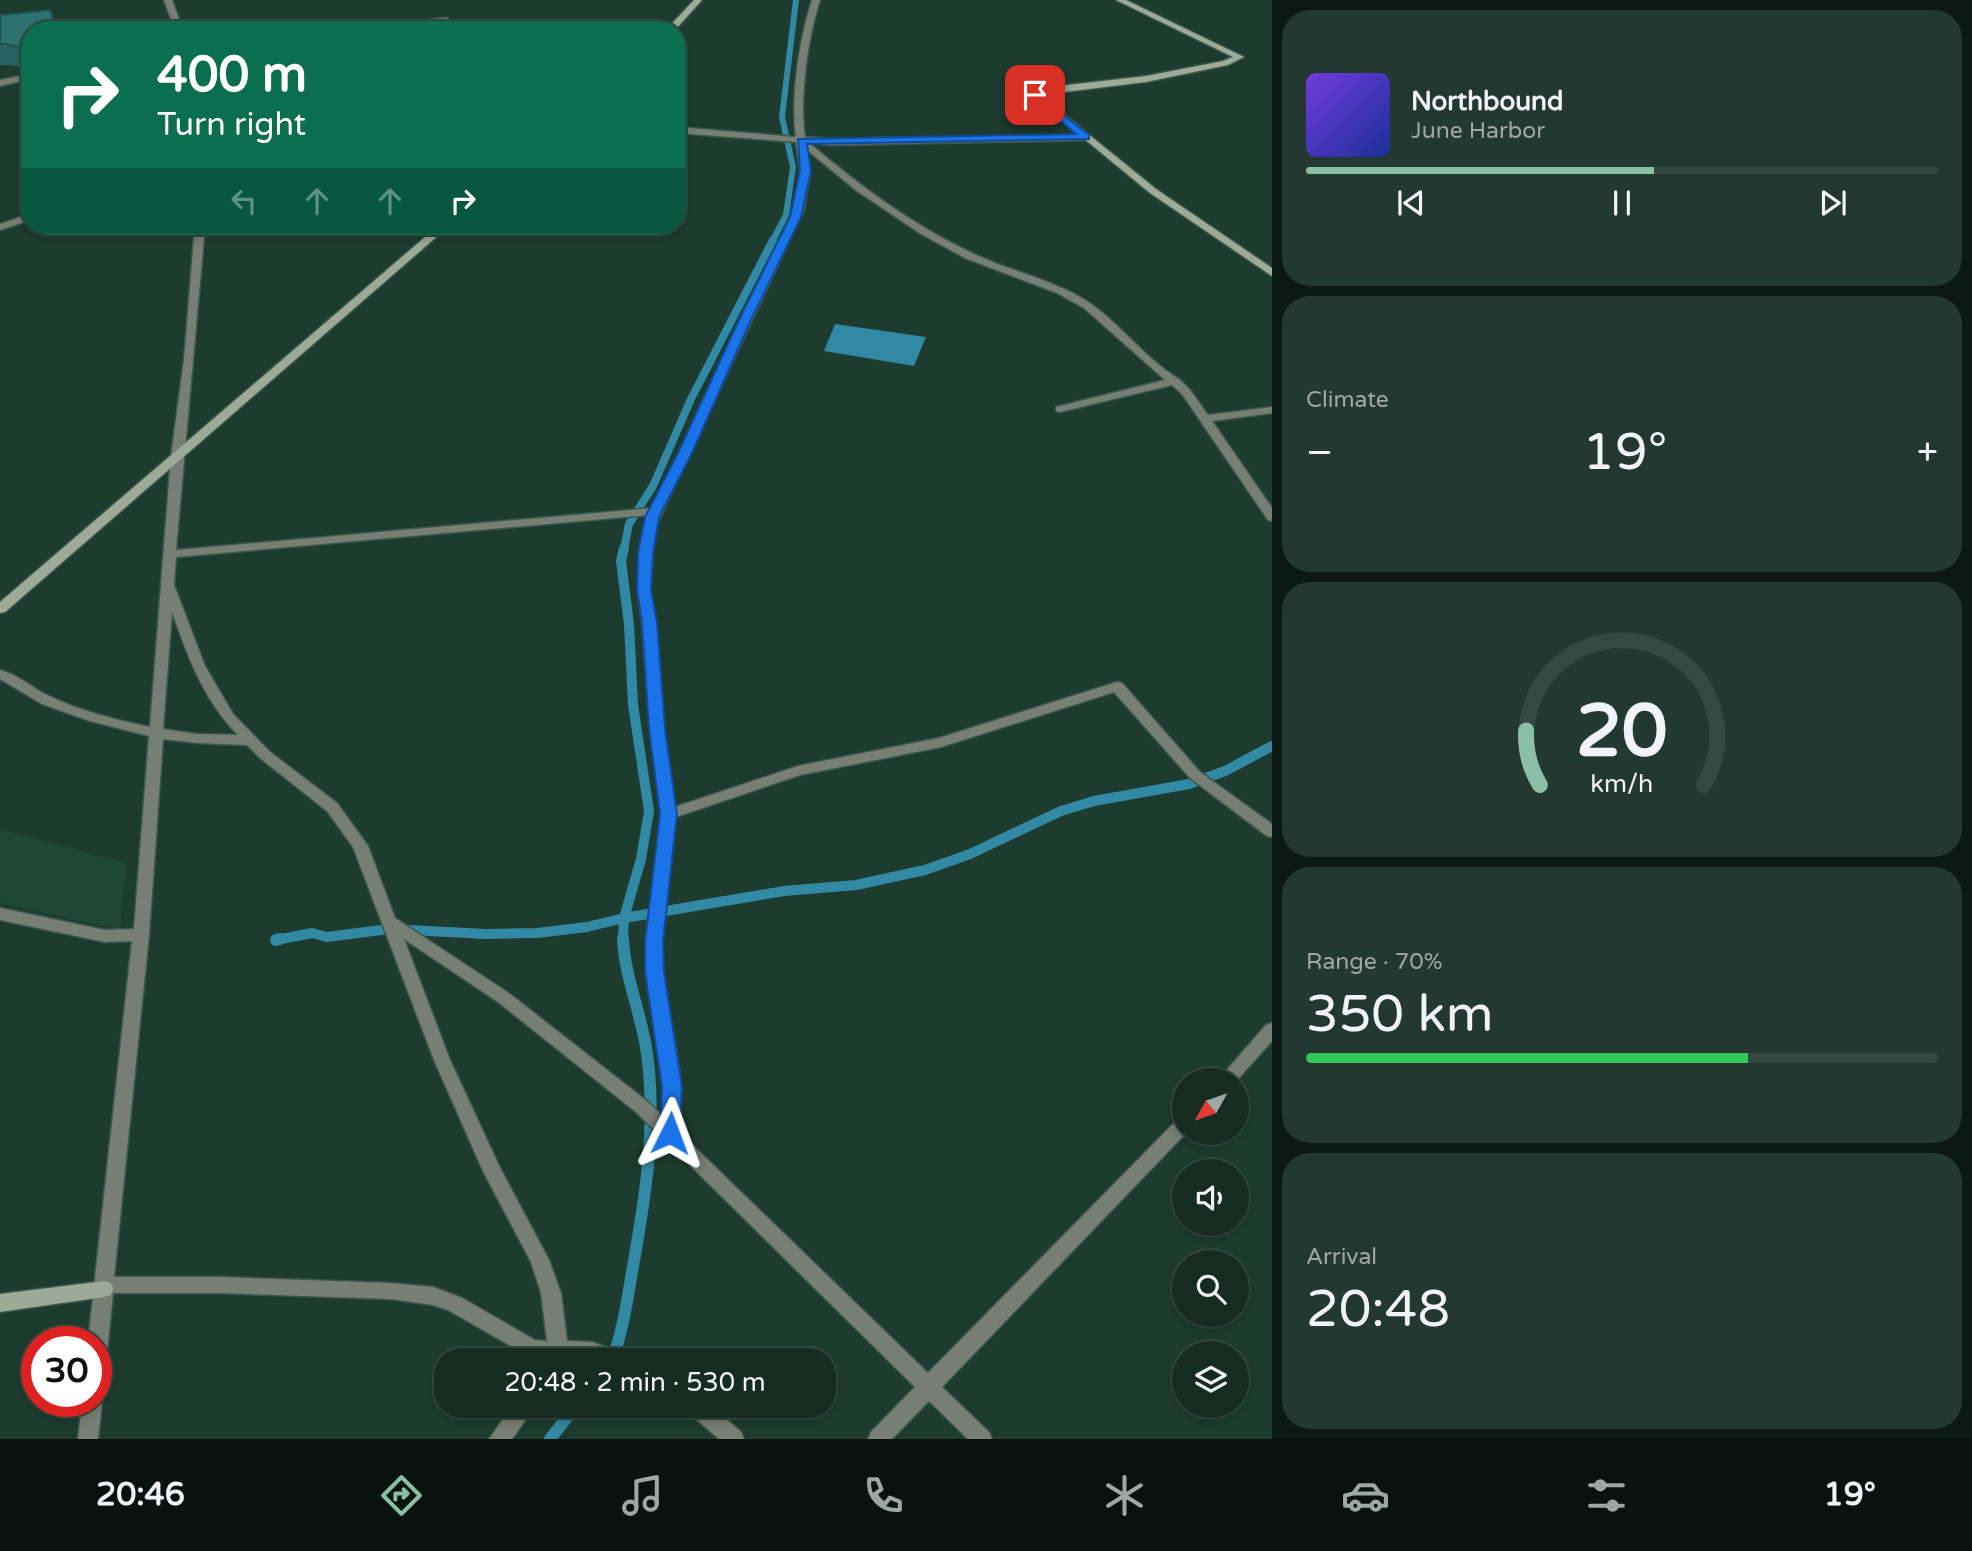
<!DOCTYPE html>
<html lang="en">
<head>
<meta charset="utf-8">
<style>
	:root { --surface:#162c23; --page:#233830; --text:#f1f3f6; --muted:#9ea7a6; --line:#354841; --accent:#8abfa5 }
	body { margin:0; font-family:"Varela Round",sans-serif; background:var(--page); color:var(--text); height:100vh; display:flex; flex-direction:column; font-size:26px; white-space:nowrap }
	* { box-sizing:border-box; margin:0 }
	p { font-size:23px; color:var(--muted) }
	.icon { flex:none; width:38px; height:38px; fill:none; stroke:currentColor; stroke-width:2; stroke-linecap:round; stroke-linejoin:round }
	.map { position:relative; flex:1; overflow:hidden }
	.details { display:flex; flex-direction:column; gap:10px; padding:10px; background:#0c1813; width:700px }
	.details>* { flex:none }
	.banner { position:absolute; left:21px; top:21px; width:665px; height:214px; border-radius:28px; box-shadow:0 4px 10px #0003,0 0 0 2px var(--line); background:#0b6e4f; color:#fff; overflow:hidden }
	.needle { width:46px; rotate:230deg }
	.controls { position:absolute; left:1172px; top:1068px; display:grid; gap:14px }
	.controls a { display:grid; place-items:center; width:77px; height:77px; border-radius:50%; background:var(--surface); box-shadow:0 4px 10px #0003,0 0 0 2px var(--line); font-size:35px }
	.speed { position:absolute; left:21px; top:1326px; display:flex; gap:14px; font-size:35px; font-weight:700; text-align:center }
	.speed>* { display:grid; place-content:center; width:91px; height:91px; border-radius:50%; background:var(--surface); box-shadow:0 4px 10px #0003,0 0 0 2px var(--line); line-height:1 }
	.speed .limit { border:10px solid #d22; background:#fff; color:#111 }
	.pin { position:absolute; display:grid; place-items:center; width:60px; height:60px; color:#fff; margin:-30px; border-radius:14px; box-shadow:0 4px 10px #0006 }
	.me { position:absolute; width:77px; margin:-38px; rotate:3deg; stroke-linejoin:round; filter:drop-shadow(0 0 5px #0008) }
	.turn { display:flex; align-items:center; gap:24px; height:147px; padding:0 21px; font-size:32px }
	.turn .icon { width:91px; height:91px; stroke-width:2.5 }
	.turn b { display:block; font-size:49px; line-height:60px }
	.lanes { display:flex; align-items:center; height:66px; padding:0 21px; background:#0003; justify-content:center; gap:35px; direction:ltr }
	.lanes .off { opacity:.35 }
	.big { font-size:52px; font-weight:600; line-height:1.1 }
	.details .tile { flex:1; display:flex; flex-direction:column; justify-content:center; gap:10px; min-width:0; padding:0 24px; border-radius:28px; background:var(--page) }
	.details .dial { align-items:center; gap:0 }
	.dial svg { height:182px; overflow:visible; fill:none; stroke:var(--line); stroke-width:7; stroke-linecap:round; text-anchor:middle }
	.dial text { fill:var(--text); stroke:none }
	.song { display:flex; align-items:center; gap:21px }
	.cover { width:84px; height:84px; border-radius:10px; background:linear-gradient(135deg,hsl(260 70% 55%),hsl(230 70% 35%)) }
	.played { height:7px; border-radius:4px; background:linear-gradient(90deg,var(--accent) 55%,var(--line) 55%) }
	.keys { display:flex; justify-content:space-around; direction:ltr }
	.heat { display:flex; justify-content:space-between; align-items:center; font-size:38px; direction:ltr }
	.charge { height:10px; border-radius:5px; background:linear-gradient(90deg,#34c759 70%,var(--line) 0) }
	.trip { position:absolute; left:434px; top:1348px; width:402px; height:70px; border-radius:28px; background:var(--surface); box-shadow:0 4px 10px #0003,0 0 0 2px var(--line); font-weight:600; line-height:70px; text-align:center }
	.tab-bar { display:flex; height:112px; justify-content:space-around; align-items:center; background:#09120e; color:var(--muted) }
	.tab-bar .icon { width:49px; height:49px }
	.tab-bar .on { color:var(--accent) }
	.tab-bar b { font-size:32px; color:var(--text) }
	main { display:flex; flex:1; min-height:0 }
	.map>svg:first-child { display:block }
</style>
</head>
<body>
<main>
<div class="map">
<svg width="1272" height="1439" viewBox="0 0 1272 1439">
	<rect width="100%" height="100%" fill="#1d3b2f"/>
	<!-- built -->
	<path fill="#1f4737" d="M 0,829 L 126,863 L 120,930 L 0,903 Z"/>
	<!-- water -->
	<path fill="#3289a3" d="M 835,324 L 926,337 L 914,366 L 824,351 Z"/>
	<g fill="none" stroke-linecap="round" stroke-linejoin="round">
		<!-- stream-far3 -->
		<path stroke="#3289a3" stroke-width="6" d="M 772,242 L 786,215 L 793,167 L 782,117 L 796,0"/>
		<!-- stream-far2 -->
		<path stroke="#3289a3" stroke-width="8" d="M 624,549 L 629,524 L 653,486 L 691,399 L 773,240"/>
		<!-- stream-far1 -->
		<g stroke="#3289a3" stroke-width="10">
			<path d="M 276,940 L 312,933 L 327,937 L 389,929 L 486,934 L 537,933 L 587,927 L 624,918 L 641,859 L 649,811 L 633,705 L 629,624 L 621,561 L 624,548"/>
			<path d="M 623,941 L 624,918 L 784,891 L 856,885 L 925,870 L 970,854 L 1061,811 L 1094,801 L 1189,784 L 1225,771 L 1272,746"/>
		</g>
		<!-- stream -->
		<g stroke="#3289a3" stroke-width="12">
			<path d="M 276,940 L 280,939"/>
			<path d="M 612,1360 C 623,1331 627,1301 632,1272 C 645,1200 657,1126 647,1054 C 642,1015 625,979 623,939"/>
			<path d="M 550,1439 L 577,1405"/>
		</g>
		<!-- street casing -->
		<g stroke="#3b574c" stroke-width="3">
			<g id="street">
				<path d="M 164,0 L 172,0 L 183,30 L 175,30 Z"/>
				<path d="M 812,0 L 820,0 C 808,37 799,99 805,137 L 832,139 L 1089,135 L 1090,137 L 1086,140 L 832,145 L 809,143 C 859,185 912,225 972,253 C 1007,270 1046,278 1080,297 C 1117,318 1143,358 1179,379 L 1190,390 L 1208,415 L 1272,407 L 1272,413 L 1212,421 L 1272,508 L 1272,521 L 1268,520 L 1182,394 L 1172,385 L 1060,412 L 1056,411 L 1056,407 L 1165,380 L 1084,308 L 1057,293 L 965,258 L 921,234 L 857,191 L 807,150 L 810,171 L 804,209 L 655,528 L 650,590 L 656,623 L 664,729 L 675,807 L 798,766 L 939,738 L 1117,682 L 1122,683 L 1200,772 L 1272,824 L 1272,837 L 1267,836 L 1190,778 L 1114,692 L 941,747 L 800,775 L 676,817 L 662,942 L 662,972 L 677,1054 L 681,1087 L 679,1132 L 928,1373 L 1179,1118 L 1185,1116 L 1185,1132 L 1187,1132 L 942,1387 L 989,1432 L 992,1439 L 968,1439 L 929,1401 L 892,1439 L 868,1439 L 871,1432 L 915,1387 L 636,1112 L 498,1002 L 404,939 L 450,1060 L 500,1168 L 549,1260 L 561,1293 L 567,1341 L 592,1342 L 626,1354 L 629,1360 L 532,1358 L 448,1310 L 433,1305 L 391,1299 L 220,1293 L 113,1293 L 106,1362 L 103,1368 L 96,1371 L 96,1342 L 88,1342 L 132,941 L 105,942 L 0,920 L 0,908 L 105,930 L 134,929 L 149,736 L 90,721 L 42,704 L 0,679 L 0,670 C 19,675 32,688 49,696 C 80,711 116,720 150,727 L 171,456 L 184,360 L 195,226 L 205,226 L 176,550 L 653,508 L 794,209 L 800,171 L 796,142 L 677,133 L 677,127 L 796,137 C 790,98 800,37 812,0 ZM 649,515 L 643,528 L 638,590 L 642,623 L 650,729 L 662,814 L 646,942 L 646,972 L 661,1054 L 663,1087 L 662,1115 L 648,1102 L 510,994 L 395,918 L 368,846 L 337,803 L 270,752 L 233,714 L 205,666 L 174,585 L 176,557 ZM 172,612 C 188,657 204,701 238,735 L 197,734 L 163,729 ZM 163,739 L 197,743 L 247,745 L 260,758 L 327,811 L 353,847 L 434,1060 L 483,1171 L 531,1262 L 541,1293 L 547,1341 L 535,1340 L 462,1298 L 433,1287 L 391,1283 L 220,1277 L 114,1277 L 149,935 Z"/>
				<path d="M 445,18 L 448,18 L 448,22 L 400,27 L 401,30 L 393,30 L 391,25 L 395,23 Z"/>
				<path d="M 30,74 L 30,79 L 0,86 L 0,80 Z"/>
				<path d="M 30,214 L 30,220 L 0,230 L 0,224 Z"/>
				<path d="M 1272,1023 L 1272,1041 L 1237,1080 L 1218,1080 L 1266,1025 Z"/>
				<path d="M 96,1394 L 102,1402 L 98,1439 L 78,1439 L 82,1402 L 96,1402 Z"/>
				<path d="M 513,1405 L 536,1405 L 512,1439 L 489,1439 Z"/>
				<path d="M 685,1405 L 710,1405 L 741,1432 L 744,1439 L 719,1439 L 688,1412 Z"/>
			</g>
		</g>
		<!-- secondary casing -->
		<g stroke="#3b574c" stroke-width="3">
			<g id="secondary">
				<path d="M 694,0 L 702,0 L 675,30 L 666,30 Z"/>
				<path d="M 1116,0 L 1126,0 L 1244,57 L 1228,65 L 1146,82 L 1040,95 L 1156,189 L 1272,268 L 1272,276 L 1150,193 L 1031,95 L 1041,88 L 1146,76 L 1223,61 L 1233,57 Z"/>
				<path d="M 438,226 L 449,226 L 5,612 L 0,613 L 0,602 Z"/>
				<path d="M 104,1281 L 111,1283 L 113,1289 L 111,1295 L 104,1297 L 0,1312 L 0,1294 Z"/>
			</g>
		</g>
		<!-- street -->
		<use href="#street" fill="#777f74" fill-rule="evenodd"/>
		<!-- secondary -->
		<use href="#secondary" fill="#9daa98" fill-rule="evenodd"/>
	</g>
	<!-- wall -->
	<path fill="#286260" d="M 0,15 L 30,30 L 30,70 L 11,65 L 0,65 Z"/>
	<!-- shaded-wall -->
	<path fill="#20504e" d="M 30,48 L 30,65 L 26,49 Z"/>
	<!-- building -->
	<path fill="#2e7270" stroke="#20504e" stroke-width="2" d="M 51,10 L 55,30 L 30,30 L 30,48 L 26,49 L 6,44 L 0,44 L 0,15 Z"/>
	<!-- route -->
	<path fill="#1a73e8" stroke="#114b97" stroke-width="2" d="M 1035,92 L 1089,135 L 1089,139 L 807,144 L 811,171 L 801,217 L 750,322 L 692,453 L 659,517 L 653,553 L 651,590 L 657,623 L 665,729 L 677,814 L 663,942 L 664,972 L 682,1087 L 680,1133 L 677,1139 L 670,1142 L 663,1139 L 660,1133 L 662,1087 L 645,972 L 645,942 L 660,814 L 649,729 L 642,623 L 637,590 L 638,553 L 645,517 L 678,453 L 738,322 L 790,217 L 800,171 L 798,139 L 1076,134 L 1032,97 L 1030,95 Z"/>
</svg>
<div class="controls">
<a><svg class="needle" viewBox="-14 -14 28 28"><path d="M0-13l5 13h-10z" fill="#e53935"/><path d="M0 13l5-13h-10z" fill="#9ea7a6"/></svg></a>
<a><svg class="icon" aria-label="sound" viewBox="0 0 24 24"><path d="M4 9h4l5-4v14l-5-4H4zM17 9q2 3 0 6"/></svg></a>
<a><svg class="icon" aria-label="search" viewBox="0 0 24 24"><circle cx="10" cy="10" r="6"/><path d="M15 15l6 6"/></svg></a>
<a><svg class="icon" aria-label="layers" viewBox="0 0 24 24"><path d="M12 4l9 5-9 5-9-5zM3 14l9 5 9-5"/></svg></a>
</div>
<div class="speed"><div class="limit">30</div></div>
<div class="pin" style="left:1035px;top:95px;background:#d93025"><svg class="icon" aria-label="arrive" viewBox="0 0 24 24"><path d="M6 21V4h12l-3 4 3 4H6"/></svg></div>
<svg class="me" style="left:670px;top:1133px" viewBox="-20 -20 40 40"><path d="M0-17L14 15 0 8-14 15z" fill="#1a73e8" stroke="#fff" stroke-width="4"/></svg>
<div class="trip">20:48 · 2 min · 530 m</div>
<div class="banner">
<div class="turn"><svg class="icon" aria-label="right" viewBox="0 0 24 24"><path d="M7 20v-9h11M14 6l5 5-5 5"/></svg><div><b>400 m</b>Turn right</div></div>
<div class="lanes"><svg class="icon off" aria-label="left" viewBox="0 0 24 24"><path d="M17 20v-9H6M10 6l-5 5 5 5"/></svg><svg class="icon off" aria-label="ahead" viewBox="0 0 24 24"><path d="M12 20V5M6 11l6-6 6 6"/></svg><svg class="icon off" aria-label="ahead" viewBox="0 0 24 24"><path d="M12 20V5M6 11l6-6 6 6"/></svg><svg class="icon" aria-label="right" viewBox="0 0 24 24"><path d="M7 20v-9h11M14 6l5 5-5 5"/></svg></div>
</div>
</div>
<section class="details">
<div class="tile">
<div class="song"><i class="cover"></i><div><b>Northbound</b><p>June Harbor</p></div></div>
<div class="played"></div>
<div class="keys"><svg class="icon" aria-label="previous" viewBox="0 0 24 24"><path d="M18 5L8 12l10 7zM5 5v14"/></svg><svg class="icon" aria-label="pause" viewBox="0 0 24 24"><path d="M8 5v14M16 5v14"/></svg><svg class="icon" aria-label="next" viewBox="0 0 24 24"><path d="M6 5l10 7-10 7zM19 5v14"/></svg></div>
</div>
<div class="tile"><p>Climate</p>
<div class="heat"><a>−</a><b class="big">19°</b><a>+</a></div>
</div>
<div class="tile dial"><svg viewBox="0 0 100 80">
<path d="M14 69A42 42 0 1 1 86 69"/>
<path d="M14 69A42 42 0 0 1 8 45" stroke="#8abfa5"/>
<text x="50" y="56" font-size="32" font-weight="700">20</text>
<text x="50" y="72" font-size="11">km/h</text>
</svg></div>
<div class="tile"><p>Range · 70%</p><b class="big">350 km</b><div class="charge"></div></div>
<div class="tile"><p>Arrival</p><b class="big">20:48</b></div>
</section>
</main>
<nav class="tab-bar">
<b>20:46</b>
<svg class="icon on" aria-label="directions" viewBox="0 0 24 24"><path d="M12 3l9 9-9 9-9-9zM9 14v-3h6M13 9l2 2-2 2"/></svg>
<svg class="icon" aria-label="music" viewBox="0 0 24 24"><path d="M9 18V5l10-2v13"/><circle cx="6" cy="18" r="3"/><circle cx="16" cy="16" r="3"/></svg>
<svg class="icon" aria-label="phone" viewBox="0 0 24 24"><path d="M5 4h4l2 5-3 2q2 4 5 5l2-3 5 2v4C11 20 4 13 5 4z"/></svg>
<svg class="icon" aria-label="climate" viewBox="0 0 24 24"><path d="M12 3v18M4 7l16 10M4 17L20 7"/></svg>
<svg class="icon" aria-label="car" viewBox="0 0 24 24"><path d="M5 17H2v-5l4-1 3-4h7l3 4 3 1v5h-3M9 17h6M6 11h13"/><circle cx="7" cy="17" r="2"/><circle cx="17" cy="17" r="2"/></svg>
<svg class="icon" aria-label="filters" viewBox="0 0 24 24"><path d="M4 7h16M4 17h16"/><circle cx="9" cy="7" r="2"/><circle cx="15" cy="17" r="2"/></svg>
<b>19°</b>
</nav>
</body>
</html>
